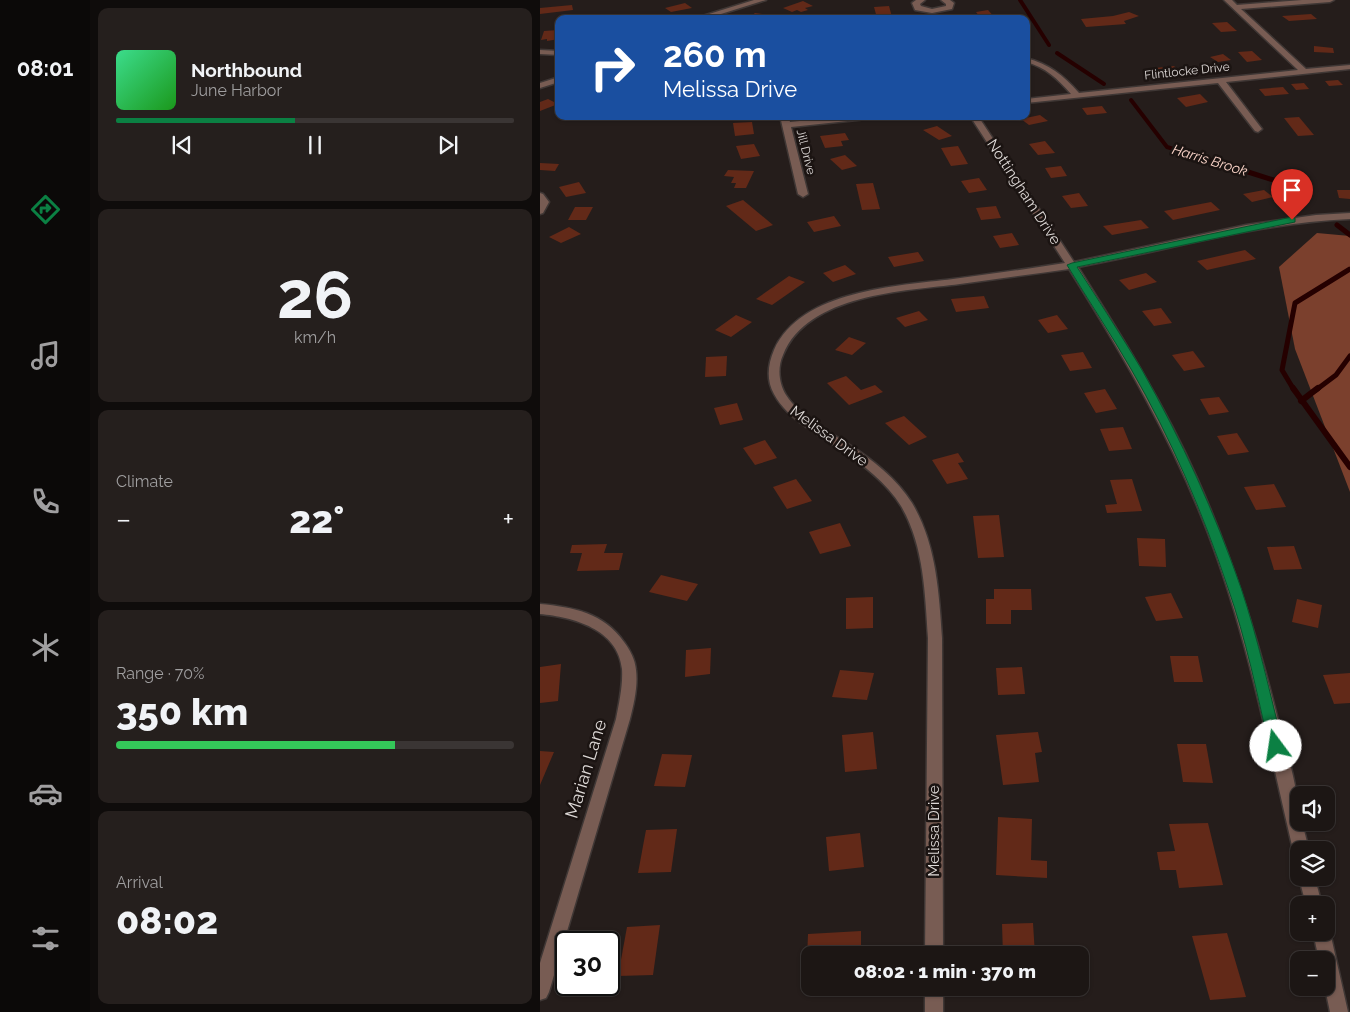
<!DOCTYPE html>
<html lang="en">
<head>
<meta charset="utf-8">
<style>
	:root { --surface:#1c1614; --page:#251f1d; --text:#f1f3f6; --muted:#a09fa0; --line:#3a3534; --accent:#0b8043 }
	body { margin:0; font-family:Raleway,sans-serif; background:var(--page); color:var(--text); height:100vh; display:flex; flex-direction:column; font-size:19px; white-space:nowrap }
	* { box-sizing:border-box; margin:0 }
	p { font-size:16px; color:var(--muted) }
	.icon { flex:none; width:28px; height:28px; fill:none; stroke:currentColor; stroke-width:2; stroke-linecap:round; stroke-linejoin:round }
	.map { position:relative; flex:1; overflow:hidden }
	.drawer { display:flex; flex-direction:column; gap:8px; padding:8px; background:#0f0c0b; width:450px }
	.drawer>* { flex:none }
	.banner { position:absolute; left:15px; top:15px; width:475px; height:105px; border-radius:10px; box-shadow:0 1px 4px #0004,0 0 0 1px var(--line); background:#1a4fa0; color:#fff; overflow:hidden }
	.controls { position:absolute; left:750px; top:786px; display:grid; gap:10px }
	.controls a { display:grid; place-items:center; width:45px; height:45px; border-radius:10px; background:var(--surface); box-shadow:0 1px 4px #0004,0 0 0 1px var(--line); font-size:25px }
	.speed { position:absolute; left:15px; top:931px; display:flex; gap:10px; font-size:25px; font-weight:700; text-align:center }
	.speed>* { display:grid; place-content:center; width:65px; height:65px; border-radius:50%; background:var(--surface); box-shadow:0 1px 4px #0004,0 0 0 1px var(--line); line-height:1 }
	.speed .limit { border:2px solid #111; border-radius:8px; background:#fff; color:#111 }
	.pin { position:absolute; display:grid; place-items:center; width:42px; height:42px; color:#fff; margin:-51px -21px; border-radius:50% 50% 50% 0; rotate:-45deg; box-shadow:0 0 5px #0007 }
	.pin .icon { rotate:45deg }
	.me { position:absolute; width:55px; margin:-28px; rotate:346deg; stroke-linejoin:round; filter:drop-shadow(0 0 4px #0008) }
	.turn { display:flex; align-items:center; gap:18px; height:105px; padding:0 25px; font-size:22px }
	.turn .icon { width:65px; height:65px; stroke-width:2.5 }
	.turn b { display:block; font-size:35px; line-height:42px }
	.big { font-size:38px; font-weight:800; line-height:1.1 }
	.drawer .tile { flex:1; display:flex; flex-direction:column; justify-content:center; gap:8px; min-width:0; padding:0 18px; border-radius:10px; background:var(--page) }
	.drawer .dial { align-items:center; gap:0 }
	.dial b { font-size:65px; line-height:1 }
	.song { display:flex; align-items:center; gap:15px }
	.cover { width:60px; height:60px; border-radius:8px; background:linear-gradient(135deg,hsl(150 70% 55%),hsl(120 70% 35%)) }
	.played { height:5px; border-radius:2px; background:linear-gradient(90deg,var(--accent) 45%,var(--line) 45%) }
	.keys { display:flex; justify-content:space-around; direction:ltr }
	.heat { display:flex; justify-content:space-between; align-items:center; font-size:28px; direction:ltr }
	.charge { height:8px; border-radius:4px; background:linear-gradient(90deg,#34c759 70%,var(--line) 0) }
	.trip { position:absolute; left:261px; top:946px; width:288px; height:50px; border-radius:10px; background:var(--surface); box-shadow:0 1px 4px #0004,0 0 0 1px var(--line); font-weight:800; line-height:50px; text-align:center }
	main { display:flex; flex:1; min-height:0 }
	.tab-bar { display:flex; flex-direction:column; width:90px; justify-content:space-around; align-items:center; background:#0b0908; color:var(--muted) }
	.tab-bar .icon { width:35px; height:35px }
	.tab-bar .selected { color:var(--accent) }
	.tab-bar b { font-size:22px; color:var(--text) }
	.map>svg:first-child { display:block }
</style>
</head>
<body>
<main>
<nav class="tab-bar">
<b>08:01</b>
<svg class="icon selected" aria-label="directions" viewBox="0 0 24 24"><path d="M12 3l9 9-9 9-9-9zM9 14v-3h6M13 9l2 2-2 2"/></svg>
<svg class="icon" aria-label="music" viewBox="0 0 24 24"><path d="M9 18V5l10-2v13"/><circle cx="6" cy="18" r="3"/><circle cx="16" cy="16" r="3"/></svg>
<svg class="icon" aria-label="phone" viewBox="0 0 24 24"><path d="M5 4h4l2 5-3 2q2 4 5 5l2-3 5 2v4C11 20 4 13 5 4z"/></svg>
<svg class="icon" aria-label="climate" viewBox="0 0 24 24"><path d="M12 3v18M4 7l16 10M4 17L20 7"/></svg>
<svg class="icon" aria-label="car" viewBox="0 0 24 24"><path d="M5 17H2v-5l4-1 3-4h7l3 4 3 1v5h-3M9 17h6M6 11h13"/><circle cx="7" cy="17" r="2"/><circle cx="17" cy="17" r="2"/></svg>
<svg class="icon" aria-label="filters" viewBox="0 0 24 24"><path d="M4 7h16M4 17h16"/><circle cx="9" cy="7" r="2"/><circle cx="15" cy="17" r="2"/></svg>
</nav>
<section class="drawer">
<div class="tile">
<div class="song"><i class="cover"></i><div><b>Northbound</b><p>June Harbor</p></div></div>
<div class="played"></div>
<div class="keys"><svg class="icon" aria-label="previous" viewBox="0 0 24 24"><path d="M18 5L8 12l10 7zM5 5v14"/></svg><svg class="icon" aria-label="pause" viewBox="0 0 24 24"><path d="M8 5v14M16 5v14"/></svg><svg class="icon" aria-label="next" viewBox="0 0 24 24"><path d="M6 5l10 7-10 7zM19 5v14"/></svg></div>
</div>
<div class="tile dial"><b>26</b><p>km/h</p></div>
<div class="tile"><p>Climate</p>
<div class="heat"><a>−</a><b class="big">22°</b><a>+</a></div>
</div>
<div class="tile"><p>Range · 70%</p><b class="big">350 km</b><div class="charge"></div></div>
<div class="tile"><p>Arrival</p><b class="big">08:02</b></div>
</section>
<div class="map">
<svg width="810" height="1012" viewBox="0 0 810 1012">
	<rect width="100%" height="100%" fill="#251d1b"/>
	<!-- forest -->
	<path fill="#7b402d" d="M 777,233 L 810,236 L 810,492 L 755,349 L 739,267 Z"/>
	<g fill="none" stroke-linecap="round" stroke-linejoin="round">
		<!-- stream-far2 -->
		<g stroke="#250000" stroke-width="4">
			<path d="M 480,0 L 509,45"/>
			<path d="M 517,53 L 564,84"/>
			<path d="M 591,100 L 627,147 L 709,172"/>
		</g>
		<!-- stream-far1 -->
		<g stroke="#250000" stroke-width="5">
			<path d="M 705,171 L 743,183 L 765,199"/>
			<path d="M 797,225 L 810,235"/>
			<path d="M 754,390 L 742,370 L 755,303 L 810,269"/>
			<path d="M 776,390 L 796,375 L 810,356"/>
		</g>
		<!-- stream -->
		<g stroke="#250000" stroke-width="6">
			<path d="M 753,388 L 810,467"/>
			<path d="M 761,401 L 778,388"/>
		</g>
	</g>
	<!-- building -->
	<g fill="#622918">
		<path d="M 263,1 L 273,6 L 265,8 L 268,10 L 261,12 L 257,10 L 252,12 L 243,8 Z"/>
		<path d="M 145,3 L 152,8 L 131,12 L 125,8 Z"/>
		<path d="M 32,5 L 33,10 L 0,14 L 0,8 Z"/>
		<path d="M 349,6 L 352,17 L 337,18 L 334,7 Z"/>
		<path d="M 448,10 L 456,19 L 432,19 L 430,17 L 439,16 L 436,12 Z"/>
		<path d="M 589,12 L 599,16 L 584,21 L 586,24 L 546,27 L 541,19 L 573,16 Z"/>
		<path d="M 215,13 L 229,15 L 224,19 L 207,19 Z"/>
		<path d="M 771,14 L 777,19 L 749,21 L 742,16 Z"/>
		<path d="M 687,22 L 697,31 L 681,32 L 672,23 Z"/>
		<path d="M 18,30 L 19,39 L 7,41 L 7,39 L 1,40 L 4,31 Z"/>
		<path d="M 774,46 L 793,48 L 794,53 L 774,52 Z"/>
		<path d="M 712,51 L 722,60 L 707,62 L 698,52 Z"/>
		<path d="M 683,54 L 691,60 L 678,62 L 670,57 Z"/>
		<path d="M 634,66 L 639,71 L 620,74 L 615,68 Z"/>
		<path d="M 798,80 L 803,85 L 789,86 L 785,81 Z"/>
		<path d="M 764,83 L 769,89 L 756,90 L 751,84 Z"/>
		<path d="M 743,87 L 749,94 L 725,96 L 719,89 Z"/>
		<path d="M 660,94 L 668,102 L 646,107 L 637,98 Z"/>
		<path d="M 8,99 L 18,104 L 0,111 L 0,102 Z"/>
		<path d="M 562,106 L 567,113 L 547,115 L 542,108 Z"/>
		<path d="M 500,115 L 508,121 L 489,125 L 481,119 Z"/>
		<path d="M 759,117 L 774,135 L 758,136 L 744,118 Z"/>
		<path d="M 212,122 L 214,134 L 195,136 L 193,123 Z"/>
		<path d="M 397,126 L 412,136 L 399,140 L 383,130 Z"/>
		<path d="M 305,133 L 309,140 L 301,141 L 303,146 L 285,148 L 280,136 Z"/>
		<path d="M 505,141 L 515,153 L 498,155 L 489,144 Z"/>
		<path d="M 214,144 L 220,156 L 201,159 L 196,146 Z"/>
		<path d="M 418,146 L 428,164 L 411,166 L 401,148 Z"/>
		<path d="M 305,155 L 317,166 L 302,170 L 290,159 Z"/>
		<path d="M 0,163 L 19,164 L 15,171 L 0,170 Z"/>
		<path d="M 521,166 L 527,176 L 511,178 L 505,168 Z"/>
		<path d="M 188,170 L 214,171 L 206,188 L 194,188 L 196,183 L 191,183 L 194,177 L 184,176 Z"/>
		<path d="M 439,178 L 447,190 L 429,193 L 421,181 Z"/>
		<path d="M 39,182 L 46,193 L 26,197 L 19,187 Z"/>
		<path d="M 333,183 L 340,209 L 322,210 L 316,184 Z"/>
		<path d="M 724,190 L 733,197 L 712,202 L 703,194 Z"/>
		<path d="M 797,190 L 810,190 L 810,199 L 799,198 Z"/>
		<path d="M 539,193 L 548,206 L 531,208 L 522,196 Z"/>
		<path d="M 203,200 L 233,225 L 216,231 L 186,206 Z"/>
		<path d="M 671,202 L 680,210 L 633,220 L 624,211 Z"/>
		<path d="M 456,206 L 461,218 L 441,220 L 436,208 Z"/>
		<path d="M 35,207 L 53,207 L 46,220 L 28,220 Z"/>
		<path d="M 294,216 L 301,226 L 274,232 L 267,222 Z"/>
		<path d="M 601,220 L 609,228 L 572,235 L 563,226 Z"/>
		<path d="M 29,227 L 41,234 L 21,243 L 9,237 Z"/>
		<path d="M 472,233 L 479,245 L 460,248 L 453,236 Z"/>
		<path d="M 705,250 L 716,259 L 667,270 L 657,261 Z"/>
		<path d="M 378,252 L 384,261 L 354,267 L 348,257 Z"/>
		<path d="M 305,265 L 316,274 L 293,282 L 283,273 Z"/>
		<path d="M 606,273 L 617,282 L 589,290 L 579,280 Z"/>
		<path d="M 249,276 L 265,282 L 232,305 L 216,299 Z"/>
		<path d="M 444,296 L 449,308 L 416,312 L 411,299 Z"/>
		<path d="M 621,308 L 632,323 L 614,326 L 602,311 Z"/>
		<path d="M 379,311 L 388,320 L 365,327 L 356,318 Z"/>
		<path d="M 196,315 L 212,322 L 191,337 L 175,330 Z"/>
		<path d="M 517,315 L 528,329 L 508,333 L 498,320 Z"/>
		<path d="M 309,337 L 326,343 L 312,355 L 295,350 Z"/>
		<path d="M 653,351 L 665,367 L 644,371 L 632,355 Z"/>
		<path d="M 543,352 L 552,368 L 530,371 L 521,355 Z"/>
		<path d="M 187,356 L 186,376 L 165,377 L 166,357 Z"/>
		<path d="M 306,376 L 321,390 L 335,385 L 343,392 L 309,405 L 287,383 Z"/>
		<path d="M 565,389 L 577,409 L 556,413 L 544,393 Z"/>
		<path d="M 679,397 L 689,412 L 669,415 L 660,399 Z"/>
		<path d="M 197,403 L 203,420 L 180,425 L 174,408 Z"/>
		<path d="M 364,416 L 387,437 L 369,445 L 345,423 Z"/>
		<path d="M 583,427 L 592,449 L 569,451 L 560,429 Z"/>
		<path d="M 697,433 L 709,452 L 688,455 L 677,436 Z"/>
		<path d="M 225,440 L 237,458 L 215,465 L 203,448 Z"/>
		<path d="M 418,453 L 424,462 L 418,463 L 428,479 L 407,484 L 392,460 Z"/>
		<path d="M 256,479 L 272,501 L 247,509 L 233,487 Z"/>
		<path d="M 592,479 L 602,511 L 567,513 L 565,505 L 577,504 L 570,480 Z"/>
		<path d="M 734,484 L 746,507 L 716,510 L 704,487 Z"/>
		<path d="M 459,515 L 464,557 L 438,558 L 433,516 Z"/>
		<path d="M 300,523 L 311,546 L 280,554 L 269,532 Z"/>
		<path d="M 597,538 L 625,539 L 626,567 L 599,566 Z"/>
		<path d="M 67,544 L 64,553 L 83,553 L 79,570 L 37,571 L 42,553 L 30,553 L 32,545 Z"/>
		<path d="M 754,546 L 762,569 L 734,570 L 727,547 Z"/>
		<path d="M 121,575 L 158,584 L 147,601 L 109,592 Z"/>
		<path d="M 454,589 L 491,589 L 492,610 L 471,610 L 471,624 L 446,624 L 446,599 L 454,599 Z"/>
		<path d="M 631,593 L 643,618 L 616,621 L 605,597 Z"/>
		<path d="M 333,597 L 333,628 L 306,629 L 306,598 Z"/>
		<path d="M 757,599 L 782,605 L 778,628 L 752,622 Z"/>
		<path d="M 171,648 L 170,674 L 145,677 L 146,650 Z"/>
		<path d="M 630,656 L 658,656 L 663,682 L 634,682 Z"/>
		<path d="M 21,664 L 18,701 L 0,703 L 0,667 Z"/>
		<path d="M 482,667 L 485,694 L 458,695 L 456,668 Z"/>
		<path d="M 300,670 L 334,673 L 327,700 L 292,697 Z"/>
		<path d="M 810,673 L 810,703 L 794,704 L 783,675 Z"/>
		<path d="M 333,732 L 337,769 L 305,772 L 302,735 Z"/>
		<path d="M 498,732 L 502,752 L 495,753 L 499,782 L 463,785 L 456,735 Z"/>
		<path d="M 637,744 L 666,744 L 673,783 L 643,782 Z"/>
		<path d="M 0,751 L 14,752 L 0,785 Z"/>
		<path d="M 122,754 L 152,755 L 145,787 L 114,786 Z"/>
		<path d="M 458,817 L 492,819 L 491,860 L 507,861 L 507,878 L 456,875 Z"/>
		<path d="M 668,823 L 683,885 L 639,888 L 636,870 L 620,870 L 617,852 L 635,851 L 629,824 Z"/>
		<path d="M 137,829 L 131,872 L 98,873 L 106,830 Z"/>
		<path d="M 320,833 L 324,867 L 289,871 L 286,837 Z"/>
		<path d="M 493,923 L 495,955 L 463,955 L 462,924 Z"/>
		<path d="M 120,925 L 113,975 L 78,976 L 87,927 Z"/>
		<path d="M 321,931 L 321,955 L 270,955 L 270,959 L 267,960 L 268,934 Z"/>
		<path d="M 687,933 L 706,997 L 670,1000 L 652,936 Z"/>
	</g>
	<g fill="none" stroke-linecap="round" stroke-linejoin="round">
		<!-- minor casing -->
		<g stroke="#3f3735" stroke-width="3">
			<g id="minor">
				<path d="M 376,0 L 385,0 L 380,4 L 381,6 L 392,9 L 406,6 L 406,4 L 401,0 L 410,0 L 414,3 L 412,9 L 392,13 L 375,10 L 372,3 Z"/>
				<path d="M 684,0 L 692,0 L 697,5 L 762,0 L 794,0 L 790,2 L 701,9 L 766,69 L 810,65 L 810,69 L 686,82 L 722,129 L 718,132 L 715,131 L 678,83 L 486,103 L 486,99 L 531,94 C 518,79 505,67 486,62 L 486,58 C 509,64 523,75 539,93 L 758,70 Z"/>
				<path d="M 0,50 L 19,51 L 19,55 L 0,54 Z"/>
				<path d="M 240,116 L 248,116 L 250,122 L 309,116 L 340,116 L 336,118 L 251,127 L 268,194 L 263,197 L 258,194 Z"/>
				<path d="M 430,116 L 438,116 L 534,262 L 706,225 L 776,215 L 810,213 L 810,219 C 717,223 629,250 538,267 C 581,335 624,404 657,478 C 690,552 715,629 735,708 C 744,744 759,786 759,822 L 762,822 L 769,850 L 759,850 L 759,856 L 755,855 L 753,850 C 728,743 707,635 668,533 C 632,439 582,353 529,269 C 493,274 457,279 420,284 C 365,291 267,294 243,355 C 237,368 239,384 246,395 C 260,417 287,430 308,444 C 332,459 357,479 372,503 C 396,543 399,592 402,638 L 403,955 L 385,955 L 388,638 C 385,594 384,545 361,506 C 347,483 322,464 300,449 C 277,433 248,420 234,394 C 226,380 228,364 234,350 C 261,290 357,286 413,279 C 450,274 488,269 525,263 Z"/>
				<path d="M 0,193 L 3,194 L 9,202 L 3,213 L 0,214 Z"/>
				<path d="M 0,604 C 33,607 64,613 84,642 C 90,650 95,659 96,670 C 98,686 94,703 90,719 L 9,992 L 6,998 L 0,1000 L 0,963 L 76,719 C 79,703 83,686 82,669 C 78,629 33,617 0,614 Z"/>
				<path d="M 759,878 L 775,878 L 782,905 L 766,905 Z"/>
				<path d="M 786,926 L 790,932 L 808,1012 L 790,1012 L 785,988 L 786,988 L 786,960 L 779,960 L 773,932 L 786,932 Z"/>
				<rect x="385" y="988" width="18" height="24"/>
			</g>
		</g>
		<!-- tertiary casing -->
		<g stroke="#3f3735" stroke-width="3">
			<g id="tertiary">
				<path d="M 214,0 L 226,0 L 165,19 L 153,19 Z"/>
				<path d="M 19,77 L 19,82 L 0,88 L 0,83 Z"/>
			</g>
		</g>
		<!-- minor -->
		<use href="#minor" fill="#785c53" fill-rule="evenodd"/>
		<!-- tertiary -->
		<use href="#tertiary" fill="#785c53" fill-rule="evenodd"/>
	</g>
	<!-- route -->
	<path fill="#0b8043" stroke="#07532c" d="M 752,217 L 755,218 L 755,222 L 537,267 C 559,301 581,335 602,370 C 641,439 675,513 701,588 C 718,639 730,693 743,746 L 741,750 L 736,751 L 731,750 L 729,746 C 717,693 706,639 688,588 C 663,513 631,438 591,369 C 571,334 548,300 527,265 L 532,263 Z"/>
	<g text-anchor="middle" stroke-width="5" stroke-linejoin="round" paint-order="stroke">
		<!-- far-street labels -->
		<g font-size="12" fill="#ded9d7" stroke="#1b1412">
			<text transform="translate(647 71) rotate(-6)" y="4">Flintlocke Drive</text>
			<text transform="translate(266 152) rotate(76)" y="4">Jill Drive</text>
		</g>
		<!-- far-water labels -->
		<g font-size="14" font-style="italic" fill="#fdd6ca" stroke="#1b1412">
			<text transform="translate(670 160) rotate(17)" y="5">Harris Brook</text>
		</g>
		<!-- street labels -->
		<g font-size="15" fill="#ded9d7" stroke="#1b1412">
			<text transform="translate(484 192) rotate(57)" y="5">Nottingham Drive</text>
			<text transform="translate(289 436) rotate(36)" y="5">Melissa Drive</text>
			<text transform="translate(394 831) rotate(-90)" y="5">Melissa Drive</text>
		</g>
		<!-- near-street labels -->
		<g font-size="18" fill="#ded9d7" stroke="#1b1412">
			<text transform="translate(46 769) rotate(-73)" y="6">Marian Lane</text>
		</g>
	</g>
</svg>
<div class="controls">
<a><svg class="icon" aria-label="sound" viewBox="0 0 24 24"><path d="M4 9h4l5-4v14l-5-4H4zM17 9q2 3 0 6"/></svg></a>
<a><svg class="icon" aria-label="layers" viewBox="0 0 24 24"><path d="M12 4l9 5-9 5-9-5zM3 14l9 5 9-5"/></svg></a>
<a>+</a>
<a>−</a>
</div>
<div class="speed"><div class="limit">30</div></div>
<div class="pin" style="left:752px;top:220px;background:#d93025"><svg class="icon" aria-label="arrive" viewBox="0 0 24 24"><path d="M6 21V4h12l-3 4 3 4H6"/></svg></div>
<svg class="me" style="left:736px;top:746px" viewBox="-20 -20 40 40"><circle r="19" fill="#fff"/><path d="M0-13L10 11 0 6-10 11z" fill="#0b8043"/></svg>
<div class="trip">08:02 · 1 min · 370 m</div>
<div class="banner">
<div class="turn"><svg class="icon" aria-label="right" viewBox="0 0 24 24"><path d="M7 20v-9h11M14 6l5 5-5 5"/></svg><div><b>260 m</b>Melissa Drive</div></div>
</div>
</div>
</main>
</body>
</html>
